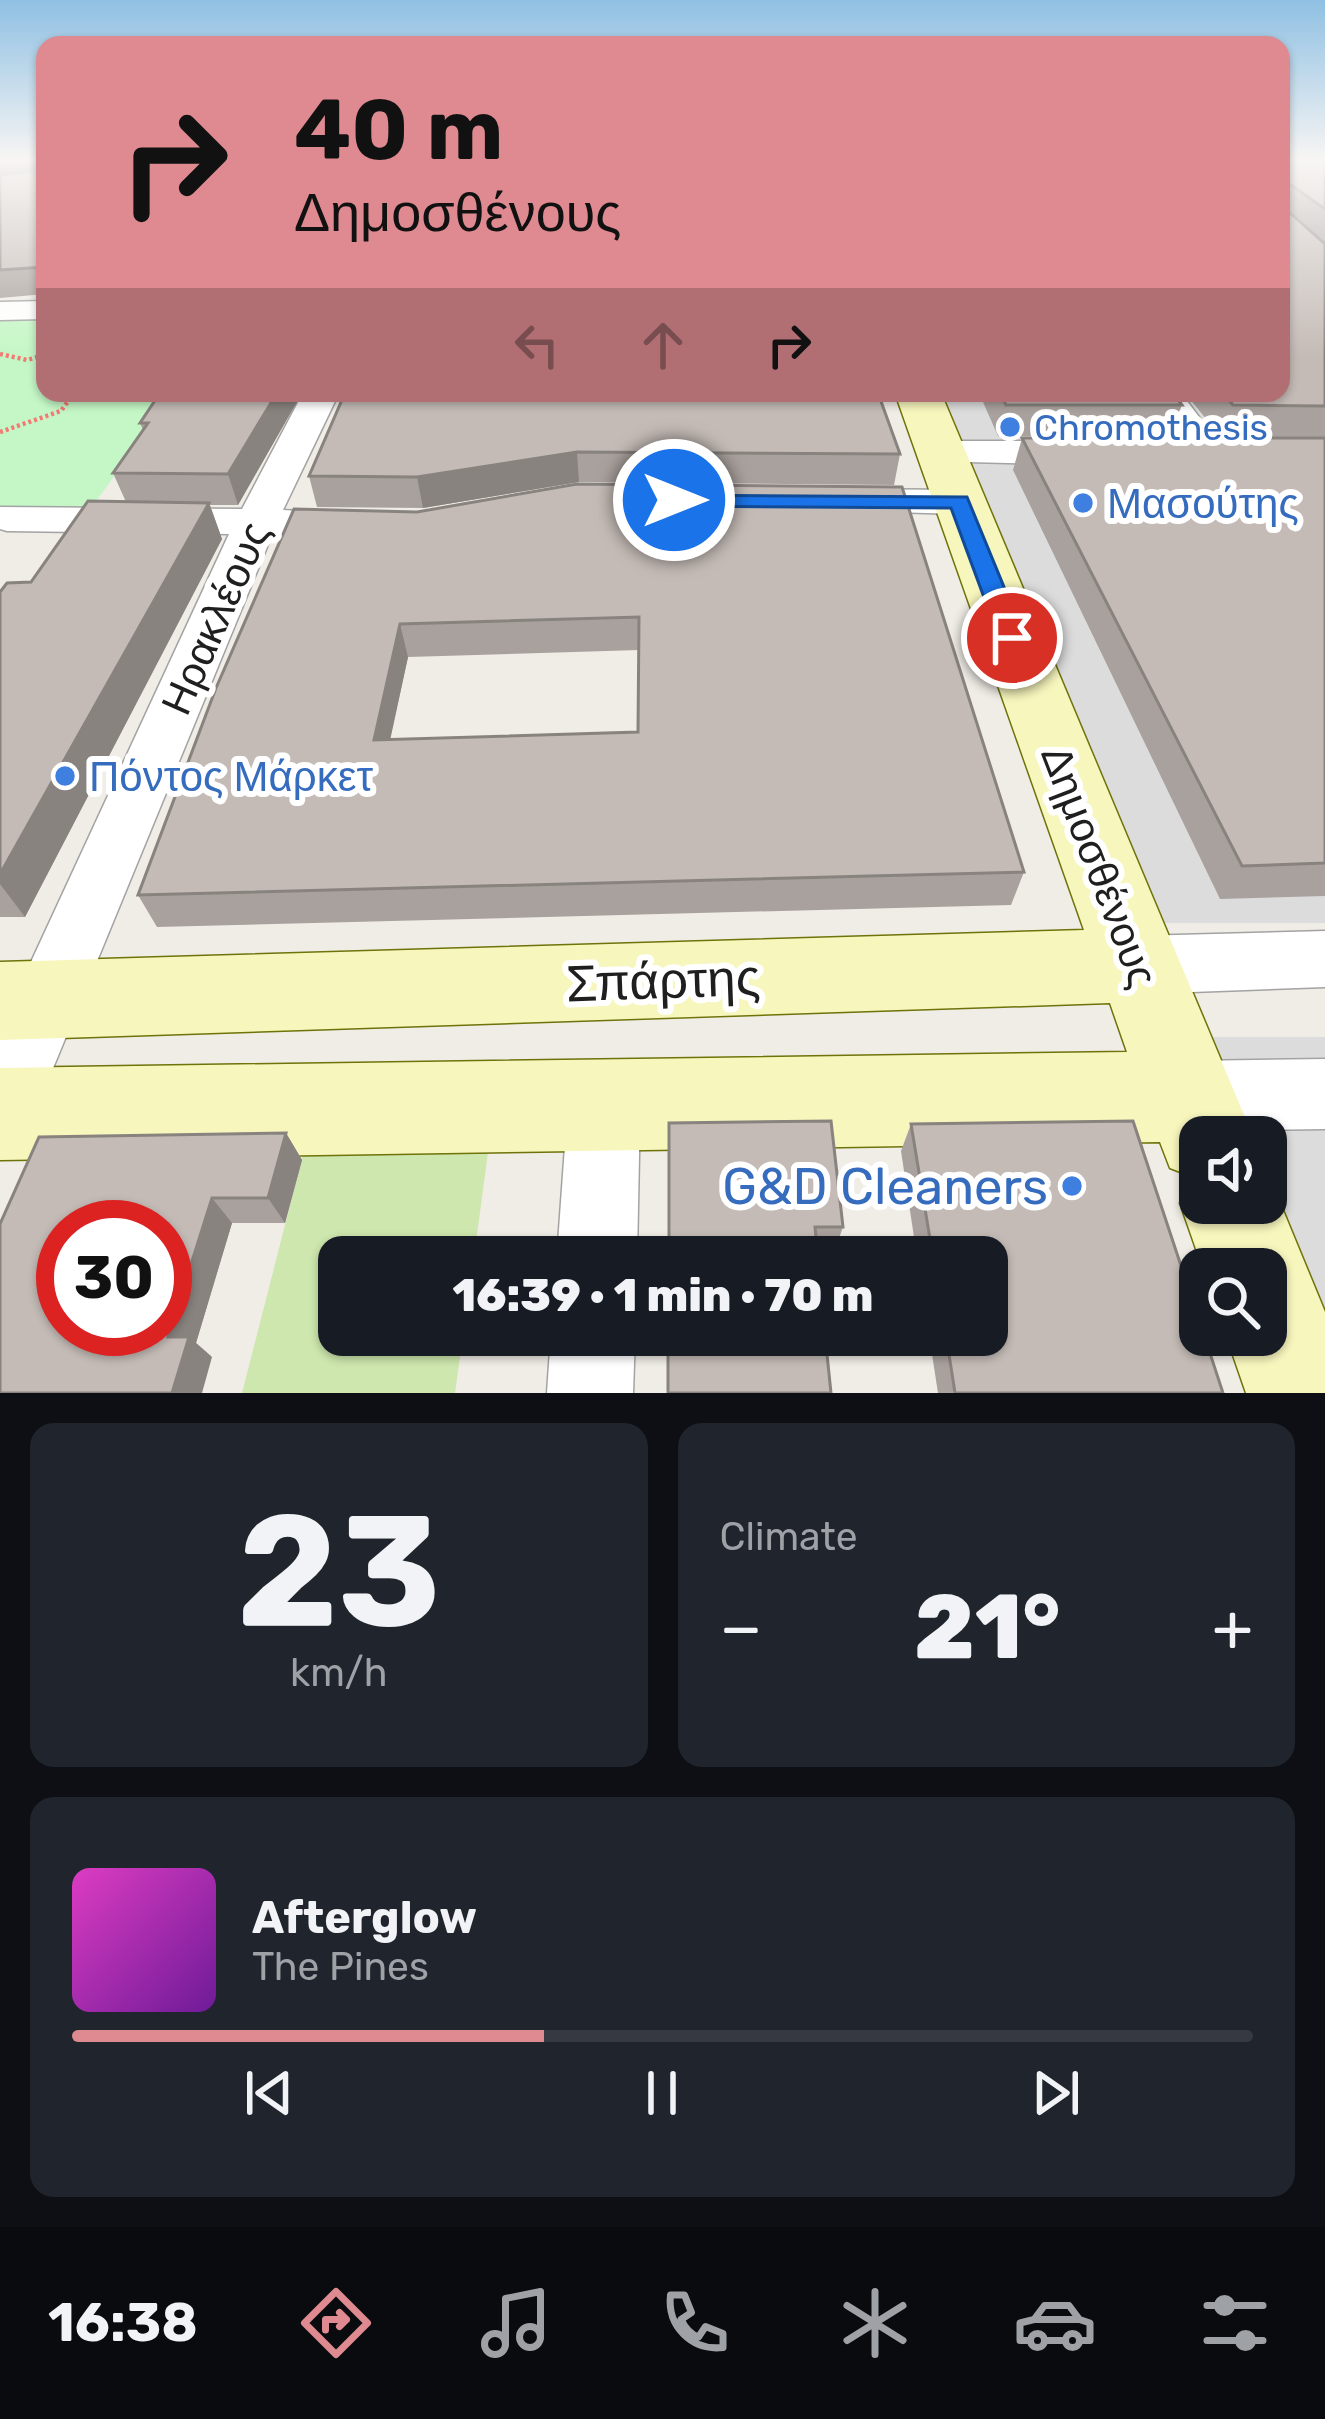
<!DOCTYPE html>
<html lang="en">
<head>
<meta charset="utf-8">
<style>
	:root { --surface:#171b24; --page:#20242c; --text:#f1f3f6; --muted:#9ea1a6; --line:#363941; --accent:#de8a90 }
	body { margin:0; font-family:Rubik,sans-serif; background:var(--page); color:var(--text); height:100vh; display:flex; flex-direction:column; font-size:45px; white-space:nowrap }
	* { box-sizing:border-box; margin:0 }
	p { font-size:39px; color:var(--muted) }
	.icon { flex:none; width:66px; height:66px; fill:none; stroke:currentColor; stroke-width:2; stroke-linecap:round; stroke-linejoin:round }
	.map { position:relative; height:1393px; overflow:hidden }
	.panel { display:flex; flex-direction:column; gap:30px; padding:30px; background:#0d0f14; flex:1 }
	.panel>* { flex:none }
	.guide { position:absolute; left:36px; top:36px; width:1254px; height:366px; border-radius:24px; box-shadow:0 3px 9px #0004; background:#de8a90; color:#111; overflow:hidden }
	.tools { position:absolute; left:1179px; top:1116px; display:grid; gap:24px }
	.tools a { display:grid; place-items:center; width:108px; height:108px; border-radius:24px; background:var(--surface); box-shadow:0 3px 9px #0004; font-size:60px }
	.speed { position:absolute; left:36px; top:1200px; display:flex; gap:24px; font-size:60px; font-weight:700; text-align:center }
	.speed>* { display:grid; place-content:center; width:156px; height:156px; border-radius:50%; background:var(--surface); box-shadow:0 3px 9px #0004; line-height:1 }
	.speed .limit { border:18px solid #d22; background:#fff; color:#111 }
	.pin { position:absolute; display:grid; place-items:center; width:102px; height:102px; color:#fff; margin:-51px; border:6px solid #fff; border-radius:50%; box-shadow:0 3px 12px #0007 }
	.me { position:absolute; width:132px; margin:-66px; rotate:90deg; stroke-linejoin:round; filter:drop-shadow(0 0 9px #0008) }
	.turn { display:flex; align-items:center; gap:42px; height:252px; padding:0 60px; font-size:54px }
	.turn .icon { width:156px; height:156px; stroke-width:2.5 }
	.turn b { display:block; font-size:84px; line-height:102px }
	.lanes { display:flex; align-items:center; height:114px; padding:0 60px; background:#0003; justify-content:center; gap:60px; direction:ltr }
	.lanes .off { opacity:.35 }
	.big { font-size:90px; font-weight:800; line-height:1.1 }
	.panel .card { flex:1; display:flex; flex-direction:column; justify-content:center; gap:18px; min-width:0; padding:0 42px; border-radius:24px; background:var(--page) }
	.panel .dial { align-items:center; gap:0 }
	.dial b { font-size:156px; line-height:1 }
	.song { display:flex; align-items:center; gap:36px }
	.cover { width:144px; height:144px; border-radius:18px; background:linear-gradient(135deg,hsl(310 70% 55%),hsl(280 70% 35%)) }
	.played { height:12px; border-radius:6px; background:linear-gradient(90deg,var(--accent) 40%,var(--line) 40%) }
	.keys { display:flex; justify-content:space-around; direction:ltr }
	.heat { display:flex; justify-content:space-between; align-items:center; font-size:66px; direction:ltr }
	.panel .tiles { flex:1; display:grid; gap:30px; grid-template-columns:1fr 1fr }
	.card:last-child { grid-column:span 2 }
	.trip { position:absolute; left:318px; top:1236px; width:690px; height:120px; border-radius:24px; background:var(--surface); box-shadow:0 3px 9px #0004; font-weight:800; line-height:120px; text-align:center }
	.dock { display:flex; height:192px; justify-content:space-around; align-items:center; background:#090b0e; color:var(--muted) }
	.dock .icon { width:84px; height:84px }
	.dock .active { color:var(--accent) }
	.dock b { font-size:54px; color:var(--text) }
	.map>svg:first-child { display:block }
</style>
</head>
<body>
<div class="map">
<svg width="1325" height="1393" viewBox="0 0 1325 1393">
	<rect width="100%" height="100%" fill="#f0ece6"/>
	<!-- residential -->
	<g fill="#dddcdc">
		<path d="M 1281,162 L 1325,162 L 1325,923 L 1138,923 L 938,393 L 1281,393 Z"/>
		<path d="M 1205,1037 L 1325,1037 L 1325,1331 L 1266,1186 L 1266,1137 L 1246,1137 Z"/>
	</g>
	<!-- grass -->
	<path fill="#cee7ae" d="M 306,1143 L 489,1145 L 474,1257 L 339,1257 L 339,1335 L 463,1335 L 455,1393 L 242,1393 Z"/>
	<!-- park -->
	<path fill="#c5f7c6" d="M 0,318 L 45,318 L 45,393 L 175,393 L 91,508 L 0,510 Z"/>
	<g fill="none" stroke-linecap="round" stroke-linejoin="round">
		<!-- street casing -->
		<g stroke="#a3a3a3" stroke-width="3">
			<g id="street">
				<path d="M 45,301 L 45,319 L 0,320 L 0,302 Z"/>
				<path d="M 303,393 L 339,393 L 283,510 L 370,515 L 376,524 L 370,533 L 272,535 L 26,1134 L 0,1145 L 0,1029 L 229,534 L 7,531 L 0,529 L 0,507 L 242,509 Z"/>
				<path d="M 1145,393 L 1181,393 L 1226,453 L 1221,461 L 1193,461 Z"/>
				<path d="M 941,441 L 1084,441 L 1103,453 L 1084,465 L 927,461 L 922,453 L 927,445 Z"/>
				<path d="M 840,489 L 959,490 L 973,493 L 979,502 L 973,511 L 959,514 L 826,510 L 820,501 L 826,492 Z"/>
				<path d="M 1325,931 L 1325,987 L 1138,994 L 1115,985 L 1106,965 L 1115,945 L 1138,936 Z"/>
				<path d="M 1325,1059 L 1325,1129 L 1189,1131 L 1164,1121 L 1153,1096 L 1164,1071 L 1189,1061 Z"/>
				<path d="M 604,1070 L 629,1080 L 640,1105 L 637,1257 L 557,1257 L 568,1105 L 579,1080 Z"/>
				<path d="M 551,1335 L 635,1335 L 633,1393 L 547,1393 Z"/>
			</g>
		</g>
		<!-- secondary casing -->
		<g stroke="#6e730a" stroke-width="3">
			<path id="secondary" d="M 895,393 L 941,393 L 1252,1134 L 1200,1137 L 1200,1203 L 1266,1203 L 1266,1169 L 1325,1312 L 1325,1393 L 1246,1393 L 1226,1335 L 1266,1335 L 1266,1269 L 1203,1269 L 1180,1203 L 1191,1176 L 1170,1168 L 1160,1142 L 0,1160 L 0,1068 L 1127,1052 L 1110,1003 L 0,1040 L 0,962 L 1084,930 Z"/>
		</g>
		<!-- path -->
		<g stroke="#f47873" stroke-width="4.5" stroke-dasharray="3 3" stroke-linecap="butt">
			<path d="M 0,354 L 27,360 L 45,355"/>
			<path d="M 0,432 L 61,411 L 74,393"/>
		</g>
		<!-- street -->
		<use href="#street" fill="#fff" fill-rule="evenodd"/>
		<!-- secondary -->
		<use href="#secondary" fill="#f7f6bd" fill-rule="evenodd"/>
	</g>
	<!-- wall -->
	<g fill="#a9a19d" fill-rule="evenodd">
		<path d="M 0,162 L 45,162 L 45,294 L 0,298 Z"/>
		<path d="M 1281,162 L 1325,162 L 1325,243 L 1311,232 L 1325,244 L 1325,896 L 1220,899 L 1013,470 L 1022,438 L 1316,438 L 1220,436 L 1185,393 L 1281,393 Z"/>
		<path d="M 160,393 L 302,393 L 238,505 L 210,505 L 222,539 L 25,917 L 0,917 L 0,592 L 31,582 L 126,502 L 113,473 L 143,430 L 140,423 Z"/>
		<path d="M 336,393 L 878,393 L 900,454 L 894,485 L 579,482 L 423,508 L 317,507 L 309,476 L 340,404 Z"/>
		<path d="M 979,393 L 1173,393 L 1182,405 L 1170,436 L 998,436 Z"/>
		<path d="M 577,484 L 1024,872 L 1011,905 L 157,927 L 138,895 L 417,512 ZM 639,650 L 638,732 L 390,739 L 408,657 Z"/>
		<path d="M 669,1123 L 843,1227 L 833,1255 L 818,1255 Z"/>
		<path d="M 911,1124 L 1223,1393 L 938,1393 L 929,1335 L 987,1335 L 987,1257 L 917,1257 L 901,1151 Z"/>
		<path d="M 286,1133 L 302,1160 L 285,1223 L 232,1223 L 196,1343 L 212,1357 L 0,1224 Z"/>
	</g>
	<!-- shaded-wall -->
	<g fill="#89837f">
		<path d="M 0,162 L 44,162 L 45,173 L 0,178 Z"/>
		<path d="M 277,393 L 302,393 L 238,505 L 228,474 Z"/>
		<path d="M 577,452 L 579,482 L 423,508 L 417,477 Z"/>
		<path d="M 209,503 L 222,539 L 25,917 L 0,884 L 0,874 Z"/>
		<path d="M 400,624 L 408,657 L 383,773 L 374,740 Z"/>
		<path d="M 286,1133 L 302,1160 L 285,1223 L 268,1198 Z"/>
		<path d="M 212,1198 L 232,1223 L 196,1343 L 212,1357 L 202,1393 L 172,1393 L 168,1337 Z"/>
	</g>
	<!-- building -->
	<g fill="#c4bbb6" stroke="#89837f" stroke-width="3" fill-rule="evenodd">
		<path d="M 38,162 L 45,162 L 45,267 L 0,270 L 0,175 L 36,171 Z"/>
		<path d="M 1281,162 L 1325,162 L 1325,209 L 1288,183 L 1288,211 L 1325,244 L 1325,406 L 1233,405 L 1223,393 L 1281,393 Z"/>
		<path d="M 160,393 L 277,393 L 228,474 L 113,473 L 148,423 L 140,423 Z"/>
		<path d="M 345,393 L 878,393 L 900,454 L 577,452 L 417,477 L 309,476 Z"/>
		<path d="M 1000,393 L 1173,393 L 1182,405 L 1006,405 Z"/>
		<path d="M 1022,438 L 1325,438 L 1325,863 L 1242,866 Z"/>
		<path d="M 577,484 L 902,487 L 1024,872 L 138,895 L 216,688 L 294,509 L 417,512 ZM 639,617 L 638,732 L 374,740 L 400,624 Z"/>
		<path d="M 88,501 L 209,503 L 0,874 L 0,592 L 7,583 L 31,582 Z"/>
		<path d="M 831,1121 L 843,1227 L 815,1227 L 818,1257 L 669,1257 L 669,1123 Z"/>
		<path d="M 1133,1121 L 1200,1323 L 1200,1335 L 1204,1335 L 1223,1393 L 955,1393 L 946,1335 L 987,1335 L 987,1257 L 933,1257 L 911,1124 Z"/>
		<path d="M 286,1133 L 268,1198 L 212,1198 L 168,1337 L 189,1337 L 172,1393 L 0,1393 L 0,1224 L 39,1137 ZM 63,1227 L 165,1227 L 165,1329 L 63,1329 Z"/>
		<path d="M 668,1335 L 825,1335 L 831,1393 L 668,1393 Z"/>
	</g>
	<!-- sky -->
	<linearGradient id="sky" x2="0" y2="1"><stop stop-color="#8fc0e3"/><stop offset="0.45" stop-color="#f8f6f4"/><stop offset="1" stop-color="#f8f6f4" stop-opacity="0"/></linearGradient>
	<rect width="1325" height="357" fill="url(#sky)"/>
	<!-- route -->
	<path fill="#1a73e8" stroke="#114b97" stroke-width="3" d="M 667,495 L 967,497 L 1025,638 L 1012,646 L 999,638 L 951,508 L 674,506 L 667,504 Z"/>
	<!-- markers -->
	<g fill="#3f7fe0" stroke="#fff" stroke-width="4.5">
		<circle cx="1010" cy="427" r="12"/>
		<circle cx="1083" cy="503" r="12"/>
		<circle cx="65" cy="776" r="12"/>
		<circle cx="1072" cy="1186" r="12"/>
	</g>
	<g text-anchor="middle" stroke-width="12" stroke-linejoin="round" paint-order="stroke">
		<!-- far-shop labels -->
		<g font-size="36" fill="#366cbe" stroke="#fff" text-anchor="start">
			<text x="1034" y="440">Chromothesis</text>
		</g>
		<!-- shop labels -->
		<g font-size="42" fill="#366cbe" stroke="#fff" text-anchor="start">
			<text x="1107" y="518">Μασούτης</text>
			<text x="89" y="791">Πόντος Μάρκετ</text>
		</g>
		<!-- street labels -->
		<g font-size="42" fill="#1f1f1f" stroke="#fff">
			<text transform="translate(215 618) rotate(-66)" y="15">Ηρακλέους</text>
			<text transform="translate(1100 866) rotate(69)" y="15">Δημοσθένους</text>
		</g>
		<!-- near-street labels -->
		<g font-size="51" fill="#1f1f1f" stroke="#fff">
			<text transform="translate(663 980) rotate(-2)" y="18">Σπάρτης</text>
		</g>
		<!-- near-shop labels -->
		<g font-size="51" fill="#366cbe" stroke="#fff" text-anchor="end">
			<text x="1048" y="1204">G&amp;D Cleaners</text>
		</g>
	</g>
</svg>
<div class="tools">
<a><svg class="icon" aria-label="sound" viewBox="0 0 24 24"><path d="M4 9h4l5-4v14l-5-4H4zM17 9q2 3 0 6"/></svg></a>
<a><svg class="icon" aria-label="search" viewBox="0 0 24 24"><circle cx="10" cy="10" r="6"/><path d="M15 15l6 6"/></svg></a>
</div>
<div class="speed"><div class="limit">30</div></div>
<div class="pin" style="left:1012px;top:638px;background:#d93025"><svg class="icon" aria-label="arrive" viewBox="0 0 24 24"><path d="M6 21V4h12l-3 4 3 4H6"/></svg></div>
<svg class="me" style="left:674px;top:500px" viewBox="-20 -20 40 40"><circle r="17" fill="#1a73e8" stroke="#fff" stroke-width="3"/><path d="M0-11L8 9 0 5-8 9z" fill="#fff"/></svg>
<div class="trip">16:39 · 1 min · 70 m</div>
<div class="guide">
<div class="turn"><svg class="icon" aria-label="right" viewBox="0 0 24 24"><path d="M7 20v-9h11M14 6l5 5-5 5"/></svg><div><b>40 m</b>Δημοσθένους</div></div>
<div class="lanes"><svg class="icon off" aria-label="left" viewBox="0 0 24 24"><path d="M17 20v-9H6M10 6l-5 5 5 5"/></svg><svg class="icon off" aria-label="ahead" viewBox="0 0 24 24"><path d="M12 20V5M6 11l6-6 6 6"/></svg><svg class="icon" aria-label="right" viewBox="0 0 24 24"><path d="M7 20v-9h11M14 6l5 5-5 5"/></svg></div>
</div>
</div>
<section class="panel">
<div class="tiles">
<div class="card dial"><b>23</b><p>km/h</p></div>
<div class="card"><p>Climate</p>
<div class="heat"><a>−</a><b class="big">21°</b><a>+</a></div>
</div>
<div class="card">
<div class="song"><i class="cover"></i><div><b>Afterglow</b><p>The Pines</p></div></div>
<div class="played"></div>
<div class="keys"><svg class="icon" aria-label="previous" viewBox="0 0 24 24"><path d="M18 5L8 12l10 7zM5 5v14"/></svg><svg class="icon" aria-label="pause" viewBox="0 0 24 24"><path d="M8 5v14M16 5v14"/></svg><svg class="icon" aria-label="next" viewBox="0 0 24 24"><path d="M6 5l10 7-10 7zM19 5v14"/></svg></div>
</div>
</div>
</section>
<nav class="dock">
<b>16:38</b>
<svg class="icon active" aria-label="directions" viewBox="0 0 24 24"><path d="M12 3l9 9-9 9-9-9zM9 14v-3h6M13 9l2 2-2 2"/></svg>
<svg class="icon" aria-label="music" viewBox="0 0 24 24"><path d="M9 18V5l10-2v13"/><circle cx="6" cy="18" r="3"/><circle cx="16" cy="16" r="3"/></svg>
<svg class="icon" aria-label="phone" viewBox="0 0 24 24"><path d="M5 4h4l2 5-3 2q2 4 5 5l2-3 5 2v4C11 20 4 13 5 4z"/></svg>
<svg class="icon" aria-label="climate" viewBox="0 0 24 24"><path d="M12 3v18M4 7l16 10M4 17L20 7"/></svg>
<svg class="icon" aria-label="car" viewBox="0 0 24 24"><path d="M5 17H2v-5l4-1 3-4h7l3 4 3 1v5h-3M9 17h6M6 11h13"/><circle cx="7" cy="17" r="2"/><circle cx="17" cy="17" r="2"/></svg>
<svg class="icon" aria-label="filters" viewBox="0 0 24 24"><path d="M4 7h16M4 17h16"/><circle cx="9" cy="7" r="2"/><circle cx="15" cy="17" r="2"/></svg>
</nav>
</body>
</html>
